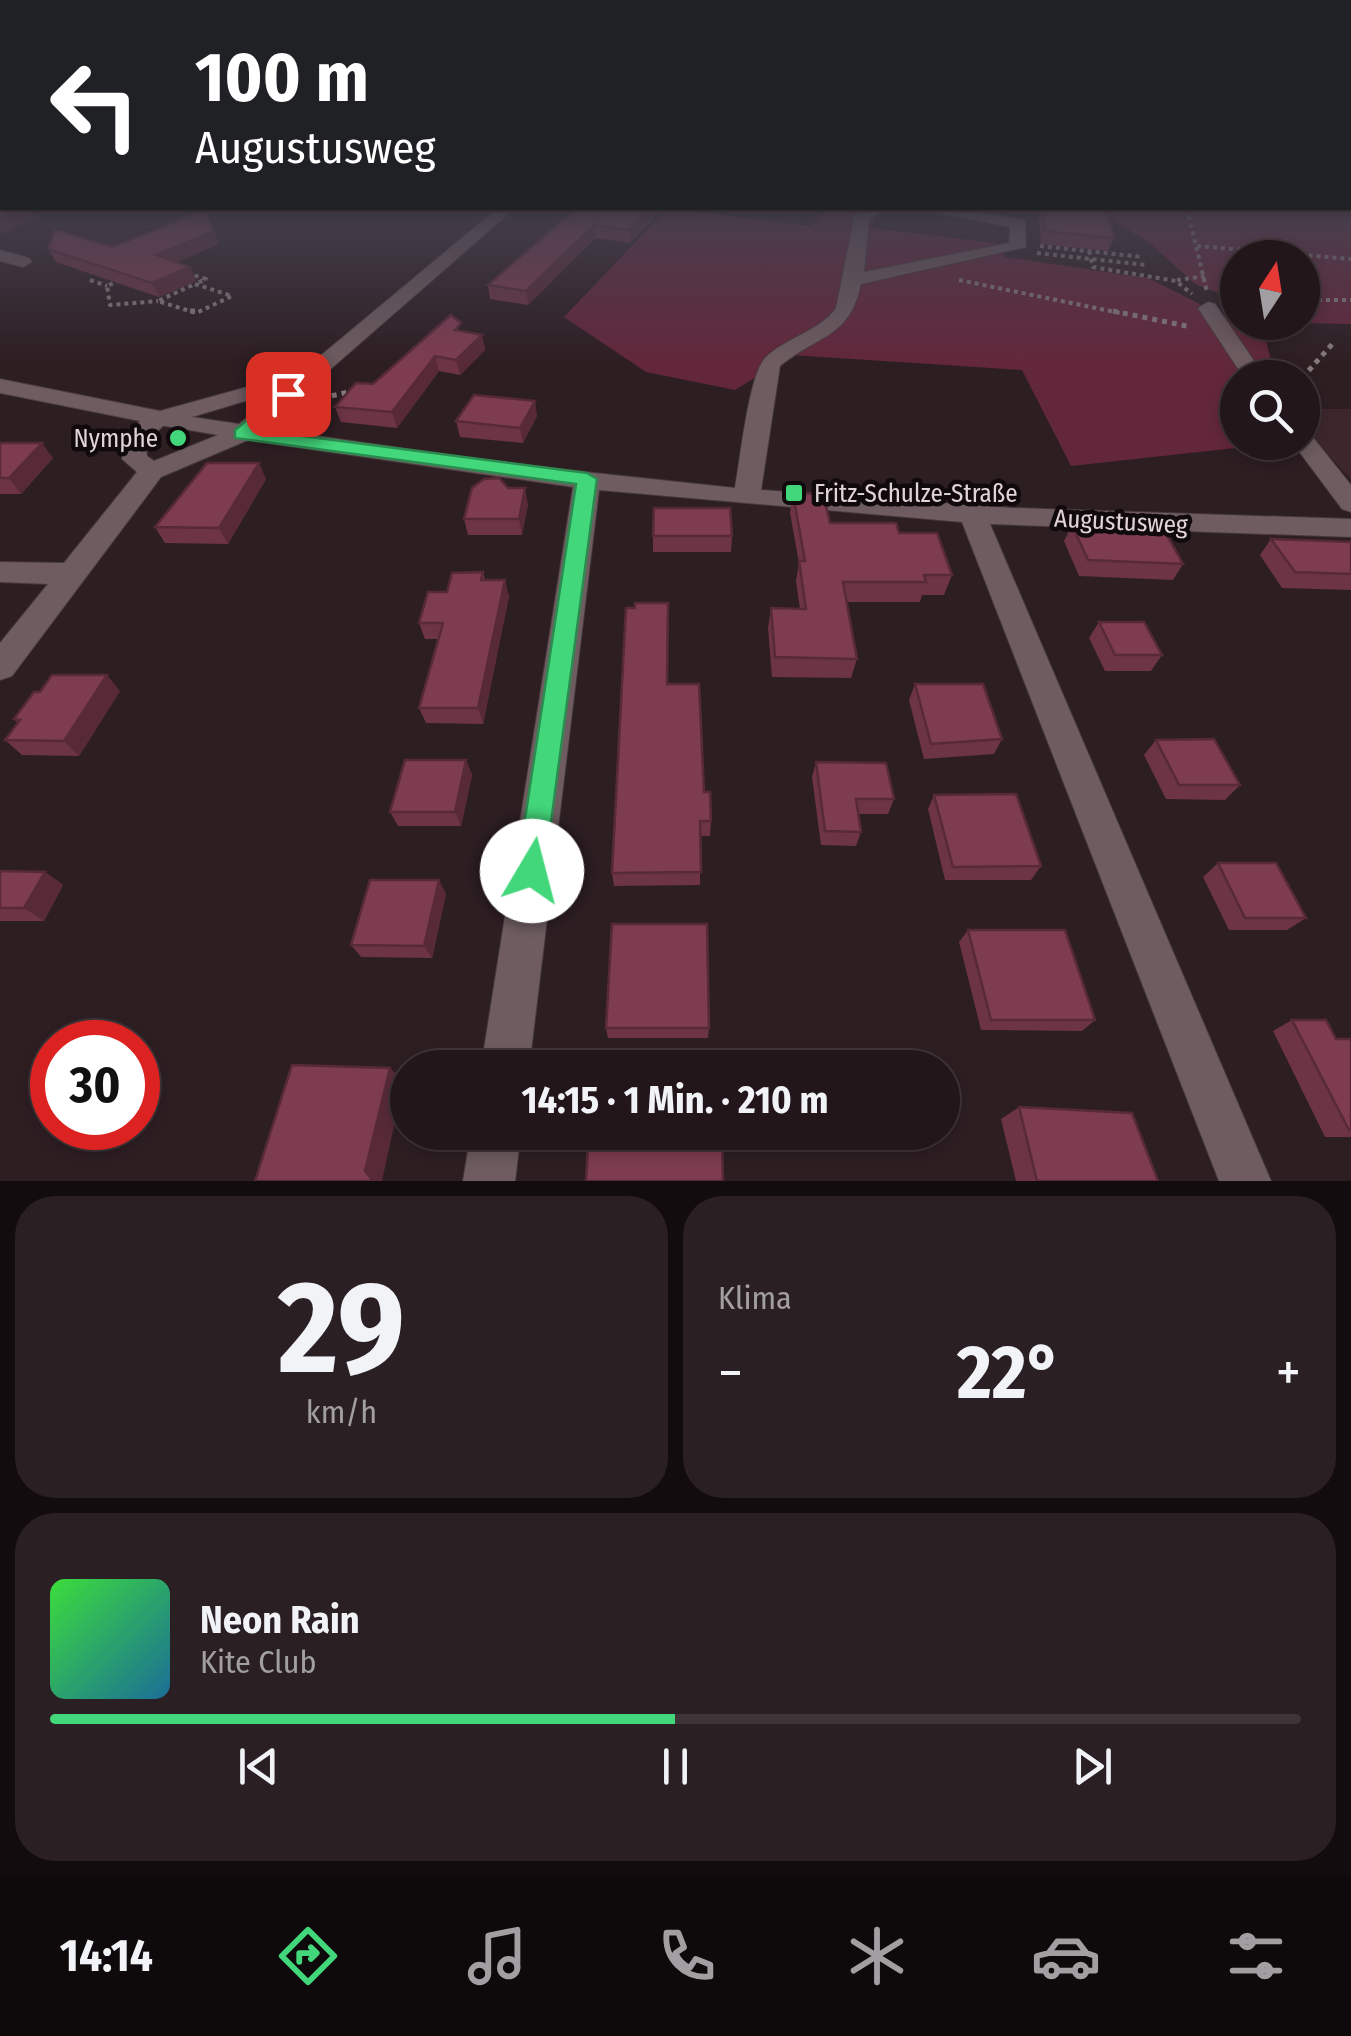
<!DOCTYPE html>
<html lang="de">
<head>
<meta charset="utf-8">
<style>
	:root { --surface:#22161a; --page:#2a1f23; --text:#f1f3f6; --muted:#a29fa2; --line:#3f3539; --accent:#43d77b }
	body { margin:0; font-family:"Fira Sans Condensed",sans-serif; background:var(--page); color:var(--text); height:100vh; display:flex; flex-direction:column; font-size:38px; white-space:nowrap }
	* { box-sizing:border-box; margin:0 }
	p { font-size:32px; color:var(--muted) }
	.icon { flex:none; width:55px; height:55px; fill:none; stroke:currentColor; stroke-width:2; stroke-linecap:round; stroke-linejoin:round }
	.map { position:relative; height:1181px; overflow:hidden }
	.drawer { display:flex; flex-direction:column; gap:15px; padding:15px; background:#130c0e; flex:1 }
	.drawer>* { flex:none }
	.banner { position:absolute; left:0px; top:0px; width:1352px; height:210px; box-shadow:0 5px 15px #0003,0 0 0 2px var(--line); background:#202124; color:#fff; overflow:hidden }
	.needle { width:65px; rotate:12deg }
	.controls { position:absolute; left:1220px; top:240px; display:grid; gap:20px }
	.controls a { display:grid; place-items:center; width:100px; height:100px; border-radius:50%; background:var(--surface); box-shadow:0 5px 15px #0003,0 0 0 2px var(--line); font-size:50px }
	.speed { position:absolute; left:30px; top:1020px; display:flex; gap:20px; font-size:50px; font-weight:700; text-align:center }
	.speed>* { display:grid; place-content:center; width:130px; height:130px; border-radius:50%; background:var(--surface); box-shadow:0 5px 15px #0003,0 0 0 2px var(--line); line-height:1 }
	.speed .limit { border:15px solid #d22; background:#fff; color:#111 }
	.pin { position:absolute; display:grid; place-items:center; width:85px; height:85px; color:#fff; margin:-42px; border-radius:20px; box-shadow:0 5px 15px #0006 }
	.me { position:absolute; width:110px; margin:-55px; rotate:8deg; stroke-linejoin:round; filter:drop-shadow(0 0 8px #0008) }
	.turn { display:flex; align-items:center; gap:35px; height:210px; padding:0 30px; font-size:45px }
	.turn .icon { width:130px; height:130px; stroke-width:2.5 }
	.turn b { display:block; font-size:70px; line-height:85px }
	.big { font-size:75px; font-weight:700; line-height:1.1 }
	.drawer .widget { flex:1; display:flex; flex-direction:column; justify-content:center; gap:15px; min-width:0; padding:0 35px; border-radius:40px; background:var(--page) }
	.drawer .dial { align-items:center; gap:0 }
	.dial b { font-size:130px; line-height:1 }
	.song { display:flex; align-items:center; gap:30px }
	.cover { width:120px; height:120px; border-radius:15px; background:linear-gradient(135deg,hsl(120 70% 55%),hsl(200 70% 35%)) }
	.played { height:10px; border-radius:5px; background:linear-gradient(90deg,var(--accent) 50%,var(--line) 50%) }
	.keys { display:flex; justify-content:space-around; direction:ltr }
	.heat { display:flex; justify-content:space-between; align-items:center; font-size:55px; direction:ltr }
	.drawer .tiles { flex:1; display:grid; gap:15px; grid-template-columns:1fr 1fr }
	.widget:last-child { grid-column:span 2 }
	.trip { position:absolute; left:390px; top:1050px; width:570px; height:100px; border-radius:50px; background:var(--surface); box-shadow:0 5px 15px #0003,0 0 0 2px var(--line); font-weight:700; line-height:100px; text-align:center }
	.tabs { display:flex; height:160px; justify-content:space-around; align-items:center; background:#0e090a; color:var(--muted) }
	.tabs .icon { width:70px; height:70px }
	.tabs .selected { color:var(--accent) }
	.tabs b { font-size:45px; color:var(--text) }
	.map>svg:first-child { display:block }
</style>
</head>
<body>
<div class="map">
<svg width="1351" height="1181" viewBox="0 0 1351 1181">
	<rect width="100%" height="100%" fill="#2d1e22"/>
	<!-- built -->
	<path fill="#3d272d" d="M 1306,409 L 1351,409 L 1351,479 L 1314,439 Z"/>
	<!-- green -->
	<g fill="#63273b">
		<path d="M 1351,198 L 1351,324 L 1296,323 L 1302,322 L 1302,258 L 1238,258 L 1237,300 L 1195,284 L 1151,244 L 1094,208 L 1350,208 Z"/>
		<path d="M 668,208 L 810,226 L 830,208 L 880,208 L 870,228 L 995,243 L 1005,257 L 1148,278 L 1265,337 L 1275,377 L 1238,378 L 1238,442 L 1282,443 L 1071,466 L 1022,370 L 791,355 L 735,390 L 646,372 L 564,317 Z"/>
	</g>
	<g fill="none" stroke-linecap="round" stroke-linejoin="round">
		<!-- minor casing -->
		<g stroke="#46393c" stroke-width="2">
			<g id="minor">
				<path d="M 498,208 L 515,208 L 263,428 L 502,463 L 735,488 C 740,462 749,372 766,357 C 787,337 820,331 836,308 L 855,214 L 868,208 L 888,208 L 869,219 L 864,272 L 1009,243 L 1010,227 L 914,208 L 950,208 L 1025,220 L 1026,247 L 861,284 C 849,339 819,334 780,366 L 761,490 L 1013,508 L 1351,519 L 1351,537 L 990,524 L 1271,1181 L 1219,1181 L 962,522 L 599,490 L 529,1068 L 481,1068 L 573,487 L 248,440 L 161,477 L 12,676 L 0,680 L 0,643 L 48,584 L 0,582 L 0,562 L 64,563 L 137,472 L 122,459 L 121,442 L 140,421 L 0,393 L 0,379 L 160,411 L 301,372 ZM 279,391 L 239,424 L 192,417 ZM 163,426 L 165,426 L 218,435 L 154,461 L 147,456 L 145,443 Z"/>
				<path d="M 0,250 L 29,258 L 32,262 L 23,267 L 0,261 Z"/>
				<path d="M 1208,302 L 1215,304 L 1266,378 L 1244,378 L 1198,308 Z"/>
				<path d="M 1302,433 L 1311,435 L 1351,485 L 1351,512 L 1342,509 L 1292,442 L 1302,442 Z"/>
				<path d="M 471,1132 L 521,1132 L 515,1181 L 463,1181 Z"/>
			</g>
		</g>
		<!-- path-far1 -->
		<g stroke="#877a7d" stroke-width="4" stroke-dasharray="4 4" stroke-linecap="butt">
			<path d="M 824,208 L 841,211"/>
			<path d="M 1187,208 L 1207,292"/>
			<path d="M 1040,246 L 1143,257"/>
			<path d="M 1197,246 L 1351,259"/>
			<path d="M 1089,251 L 1093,267 L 1176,281 L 1192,294"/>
			<path d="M 1037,253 L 1146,265"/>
			<path d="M 187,273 L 206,279 L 195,284"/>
			<path d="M 90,280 L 107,286"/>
			<path d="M 120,280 L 107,286 L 110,305 L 158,301"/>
			<path d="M 959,280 L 1125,314"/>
			<path d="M 1177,280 L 1207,276"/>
			<path d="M 195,284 L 232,296 L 196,313 L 158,301 Z"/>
			<path d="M 1302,300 L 1351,300"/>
		</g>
		<!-- path -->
		<g stroke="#877a7d" stroke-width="5" stroke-dasharray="5 5" stroke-linecap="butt">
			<path d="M 190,311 L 200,311"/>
			<path d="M 1113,311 L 1191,327"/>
			<path d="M 1302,378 L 1335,341"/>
			<path d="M 322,398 L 353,391"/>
		</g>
		<!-- minor -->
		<use href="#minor" fill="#6e5c60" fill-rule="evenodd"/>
	</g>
	<!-- wall -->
	<g fill="#6c3445">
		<path d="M 577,208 L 661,208 L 661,210 L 630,243 L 595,238 L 528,305 L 490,299 L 488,285 Z"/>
		<path d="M 721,208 L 766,208 L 761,213 Z"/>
		<path d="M 1038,208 L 1106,208 L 1114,238 L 1108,251 L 1041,244 Z"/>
		<path d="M 219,244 L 177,262 L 190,267 L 196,281 L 159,297 L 56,262 L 48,249 Z"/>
		<path d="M 462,332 L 482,335 L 485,350 L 460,375 L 439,371 L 397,428 L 341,422 L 335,407 Z"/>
		<path d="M 537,416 L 523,443 L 460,437 L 456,421 Z"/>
		<path d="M 0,443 L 53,458 L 21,494 L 0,494 Z"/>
		<path d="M 266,479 L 228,544 L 165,543 L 155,527 Z"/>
		<path d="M 793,494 L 830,523 L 899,533 L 952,575 L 944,595 L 922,595 L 920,602 L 846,602 L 857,659 L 851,678 L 772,677 L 768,628 L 771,608 L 800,609 L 796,581 L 799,563 L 790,513 Z"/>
		<path d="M 528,504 L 522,535 L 468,535 L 464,519 Z"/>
		<path d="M 1072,525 L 1183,564 L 1173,580 L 1079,576 L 1064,541 Z"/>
		<path d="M 653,536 L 732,536 L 731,552 L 653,552 Z"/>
		<path d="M 1271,539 L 1351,542 L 1351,590 L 1282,588 L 1260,555 Z"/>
		<path d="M 483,572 L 485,580 L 509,596 L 483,724 L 426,723 L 419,708 L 438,639 L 425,639 L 419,623 L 447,592 Z"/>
		<path d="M 1099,622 L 1162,655 L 1151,671 L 1105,671 L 1089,638 Z"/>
		<path d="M 667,684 L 704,792 L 711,821 L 710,836 L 700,836 L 700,885 L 614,886 L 612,873 Z"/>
		<path d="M 915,684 L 1002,739 L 994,754 L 924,759 L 909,700 Z"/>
		<path d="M 120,691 L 79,756 L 22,755 L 5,740 L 18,723 L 14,719 L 40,692 Z"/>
		<path d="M 1156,740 L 1240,785 L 1225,800 L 1166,799 L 1144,755 Z"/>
		<path d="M 466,760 L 472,775 L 461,826 L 398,826 L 390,812 Z"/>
		<path d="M 816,762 L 894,799 L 888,814 L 858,814 L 861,832 L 856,846 L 821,845 L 812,777 Z"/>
		<path d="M 934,795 L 1041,866 L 1031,880 L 945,880 L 928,809 Z"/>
		<path d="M 1218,863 L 1306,918 L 1287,930 L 1229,930 L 1203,877 Z"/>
		<path d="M 0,871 L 45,872 L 63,885 L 44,921 L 0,921 Z"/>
		<path d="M 446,894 L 432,958 L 361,957 L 351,945 Z"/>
		<path d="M 968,930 L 1095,1020 L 1082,1031 L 981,1030 L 959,942 Z"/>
		<path d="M 1292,1020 L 1336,1039 L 1351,1039 L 1351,1137 L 1325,1137 L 1273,1031 Z"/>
		<path d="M 606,1028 L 709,1028 L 708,1038 L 608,1038 Z"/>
		<path d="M 1019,1107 L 1158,1181 L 1016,1181 L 1001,1119 Z"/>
	</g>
	<!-- shaded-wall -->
	<g fill="#582a38">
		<path d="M 24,208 L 32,208 L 36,218 L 0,234 L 0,217 Z"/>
		<path d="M 650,208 L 661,208 L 661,210 L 630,243 L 629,230 Z"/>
		<path d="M 594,225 L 595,238 L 528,305 L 526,291 Z"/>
		<path d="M 214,231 L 219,244 L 162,269 L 156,255 Z"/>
		<path d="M 190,267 L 196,281 L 159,297 L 152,283 Z"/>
		<path d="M 482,335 L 485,350 L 460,375 L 456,360 Z"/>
		<path d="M 435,356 L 439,371 L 397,428 L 392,412 Z"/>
		<path d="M 535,401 L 537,416 L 523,443 L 520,428 Z"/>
		<path d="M 42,443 L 53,458 L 21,494 L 9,478 Z"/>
		<path d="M 259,463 L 266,479 L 228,544 L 219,528 Z"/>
		<path d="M 525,488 L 528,504 L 522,535 L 519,519 Z"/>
		<path d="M 505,580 L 509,596 L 483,724 L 478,708 Z"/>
		<path d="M 107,675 L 120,691 L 79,756 L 64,741 Z"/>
		<path d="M 466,760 L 472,775 L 461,826 L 455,812 Z"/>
		<path d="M 45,872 L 63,885 L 44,921 L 24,908 Z"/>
		<path d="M 439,880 L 446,894 L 432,958 L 424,946 Z"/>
		<path d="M 390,1068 L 404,1081 L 382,1181 L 373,1181 L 365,1171 Z"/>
	</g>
	<!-- building -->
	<g fill="#7d3c50" stroke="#582a38" stroke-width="2.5">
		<path d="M 0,198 L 2,198 L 2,208 L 24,208 L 0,217 Z"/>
		<path d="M 577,208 L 650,208 L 629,230 L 594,225 L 526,291 L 488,285 Z"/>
		<path d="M 1043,208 L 1106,208 L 1114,238 L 1045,231 Z"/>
		<path d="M 205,210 L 214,231 L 156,255 L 190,267 L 152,283 L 48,249 L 55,230 L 113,247 Z"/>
		<path d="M 451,315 L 461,323 L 455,330 L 482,335 L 456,360 L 435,356 L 392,412 L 335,407 L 356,383 L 373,384 Z"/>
		<path d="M 474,395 L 535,401 L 520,428 L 456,421 Z"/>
		<path d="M 0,443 L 42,443 L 9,478 L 0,478 Z"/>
		<path d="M 207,463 L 259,463 L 219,528 L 155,527 Z"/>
		<path d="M 499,478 L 508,488 L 525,488 L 519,519 L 464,519 L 472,488 L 484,479 Z"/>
		<path d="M 823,493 L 830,523 L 896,523 L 899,533 L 937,533 L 952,575 L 924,575 L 926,582 L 843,582 L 857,659 L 775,657 L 771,608 L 806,609 L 799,561 L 805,561 L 793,494 Z"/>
		<path d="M 654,508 L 730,508 L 732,536 L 653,536 Z"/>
		<path d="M 1072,525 L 1163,528 L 1183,564 L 1088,560 Z"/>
		<path d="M 1271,539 L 1351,542 L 1351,574 L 1295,572 Z"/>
		<path d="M 483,572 L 481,580 L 505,580 L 478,708 L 419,708 L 443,623 L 419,623 L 428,592 L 447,592 L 452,573 Z"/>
		<path d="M 635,603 L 668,603 L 667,684 L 699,684 L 704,792 L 710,792 L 711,821 L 700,821 L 701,872 L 612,873 L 626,608 L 635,608 Z"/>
		<path d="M 1099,622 L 1144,622 L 1162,655 L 1115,655 Z"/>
		<path d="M 52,675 L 107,675 L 64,741 L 5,740 L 20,720 L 14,719 L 34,692 L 40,692 Z"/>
		<path d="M 915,684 L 983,684 L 1002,739 L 931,744 Z"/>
		<path d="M 1214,739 L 1240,785 L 1179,785 L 1156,740 Z"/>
		<path d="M 405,760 L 466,760 L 455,812 L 390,812 Z"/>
		<path d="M 816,762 L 886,763 L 894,799 L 856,799 L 861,832 L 825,831 Z"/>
		<path d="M 1016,794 L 1041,866 L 953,867 L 934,795 Z"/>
		<path d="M 1218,863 L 1276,863 L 1306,918 L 1245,918 Z"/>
		<path d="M 0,871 L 45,872 L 24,908 L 0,908 Z"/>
		<path d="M 370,880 L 439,880 L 424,946 L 351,945 Z"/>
		<path d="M 612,924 L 707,924 L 709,1028 L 606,1028 Z"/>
		<path d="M 968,930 L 1065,930 L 1095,1020 L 991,1020 Z"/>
		<path d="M 1292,1020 L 1326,1020 L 1336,1039 L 1351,1039 L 1351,1130 L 1349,1130 Z"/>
		<path d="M 292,1065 L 390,1068 L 365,1171 L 373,1181 L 255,1181 Z"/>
		<path d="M 1019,1107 L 1132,1113 L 1158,1181 L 1037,1181 Z"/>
		<path d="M 722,1144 L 723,1181 L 586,1181 L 588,1145 Z"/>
	</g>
	<!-- sky -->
	<linearGradient id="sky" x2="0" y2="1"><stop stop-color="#191013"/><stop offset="0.54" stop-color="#46414f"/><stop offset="1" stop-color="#46414f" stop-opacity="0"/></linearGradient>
	<rect width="1351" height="364" fill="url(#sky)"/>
	<!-- route -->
	<path fill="#43d77b" stroke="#2c8c50" stroke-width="2.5" d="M 282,391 L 296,394 L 257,430 L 587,473 L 597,479 L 543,882 L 532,886 L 521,882 L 517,871 L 576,484 L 235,438 L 235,430 Z"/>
	<!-- markers -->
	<g fill="#43d77b" stroke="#110a0c" stroke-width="4">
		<circle cx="178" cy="438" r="10"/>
		<rect x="784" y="483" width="20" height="20" rx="5"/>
	</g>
	<g text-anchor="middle" stroke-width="9" stroke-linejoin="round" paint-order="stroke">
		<!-- poi labels -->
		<g font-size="25" fill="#e0d4d7" stroke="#110a0c" text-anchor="end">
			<text x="158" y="447">Nymphe</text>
			<text x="814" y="502" text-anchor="start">Fritz-Schulze-Straße</text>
		</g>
		<!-- street labels -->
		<g font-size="25" fill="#e0d4d7" stroke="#110a0c">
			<text transform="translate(1121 521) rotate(3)" y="9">Augustusweg</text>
		</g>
	</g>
</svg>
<div class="controls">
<a><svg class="needle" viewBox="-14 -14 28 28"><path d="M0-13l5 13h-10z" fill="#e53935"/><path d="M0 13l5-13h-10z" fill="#a29fa2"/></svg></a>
<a><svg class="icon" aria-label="search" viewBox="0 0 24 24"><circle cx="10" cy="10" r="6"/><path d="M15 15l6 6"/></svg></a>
</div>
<div class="speed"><div class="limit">30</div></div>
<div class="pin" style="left:288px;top:394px;background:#d93025"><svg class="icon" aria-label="arrive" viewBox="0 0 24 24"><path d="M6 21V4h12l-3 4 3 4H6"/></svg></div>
<svg class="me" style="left:532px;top:871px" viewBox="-20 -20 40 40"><circle r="19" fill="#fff"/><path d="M0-13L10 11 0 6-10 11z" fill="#43d77b"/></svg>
<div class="trip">14:15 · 1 Min. · 210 m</div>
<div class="banner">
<div class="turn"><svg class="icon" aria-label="left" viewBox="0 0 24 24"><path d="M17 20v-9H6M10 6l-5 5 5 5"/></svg><div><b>100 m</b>Augustusweg</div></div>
</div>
</div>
<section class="drawer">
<div class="tiles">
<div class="widget dial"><b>29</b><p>km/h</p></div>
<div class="widget"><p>Klima</p>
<div class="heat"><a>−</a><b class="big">22°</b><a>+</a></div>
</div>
<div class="widget">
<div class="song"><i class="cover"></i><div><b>Neon Rain</b><p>Kite Club</p></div></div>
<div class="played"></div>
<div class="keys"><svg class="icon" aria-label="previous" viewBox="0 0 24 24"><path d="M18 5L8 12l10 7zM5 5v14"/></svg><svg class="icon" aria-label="pause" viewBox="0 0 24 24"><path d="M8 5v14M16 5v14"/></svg><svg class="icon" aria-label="next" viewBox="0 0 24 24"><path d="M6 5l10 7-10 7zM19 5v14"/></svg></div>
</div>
</div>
</section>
<nav class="tabs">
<b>14:14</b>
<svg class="icon selected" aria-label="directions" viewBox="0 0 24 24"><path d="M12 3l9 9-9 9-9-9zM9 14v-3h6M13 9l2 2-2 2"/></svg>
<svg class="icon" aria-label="music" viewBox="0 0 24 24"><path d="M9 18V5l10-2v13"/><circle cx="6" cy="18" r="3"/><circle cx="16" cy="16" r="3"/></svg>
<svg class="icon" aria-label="phone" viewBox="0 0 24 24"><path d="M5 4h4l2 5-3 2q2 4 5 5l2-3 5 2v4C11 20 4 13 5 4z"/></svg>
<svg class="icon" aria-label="climate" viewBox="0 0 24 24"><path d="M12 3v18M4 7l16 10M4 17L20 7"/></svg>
<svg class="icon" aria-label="car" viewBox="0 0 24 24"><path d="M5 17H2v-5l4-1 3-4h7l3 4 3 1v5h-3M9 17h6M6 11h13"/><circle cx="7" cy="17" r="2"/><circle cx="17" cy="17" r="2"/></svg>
<svg class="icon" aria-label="filters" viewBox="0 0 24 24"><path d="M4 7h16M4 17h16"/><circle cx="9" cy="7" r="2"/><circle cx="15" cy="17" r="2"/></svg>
</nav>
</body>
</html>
